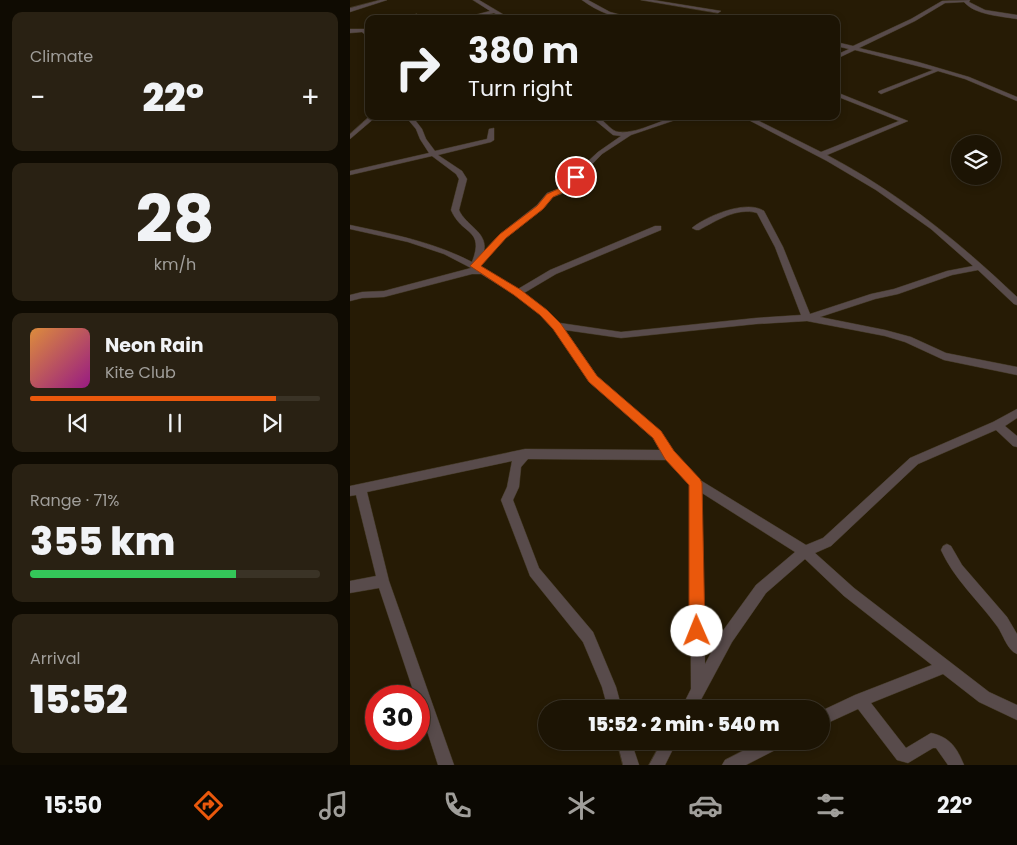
<!DOCTYPE html>
<html lang="en">
<head>
<meta charset="utf-8">
<style>
	:root { --surface:#1c1404; --page:#292113; --text:#f1f3f6; --muted:#a09e9a; --line:#3a3326; --accent:#ea580c }
	body { margin:0; font-family:Poppins,sans-serif; background:var(--page); color:var(--text); height:100vh; display:flex; flex-direction:column; font-size:19px; white-space:nowrap }
	* { box-sizing:border-box; margin:0 }
	p { font-size:16px; color:var(--muted) }
	.icon { flex:none; width:28px; height:28px; fill:none; stroke:currentColor; stroke-width:2; stroke-linecap:round; stroke-linejoin:round }
	.map { position:relative; flex:1; overflow:hidden }
	.details { display:flex; flex-direction:column; gap:12px; padding:12px; background:#0f0b02; width:350px }
	.details>* { flex:none }
	.banner { position:absolute; left:15px; top:15px; width:475px; height:105px; border-radius:10px; box-shadow:0 2px 8px #0003,0 0 0 1px var(--line); background:#1c1404; color:var(--text); overflow:hidden }
	.buttons { position:absolute; left:601px; top:135px; display:grid; gap:10px }
	.buttons a { display:grid; place-items:center; width:50px; height:50px; border-radius:50%; background:var(--surface); box-shadow:0 2px 8px #0003,0 0 0 1px var(--line); font-size:25px }
	.speed { position:absolute; left:15px; top:685px; display:flex; gap:10px; font-size:25px; font-weight:700; text-align:center }
	.speed>* { display:grid; place-content:center; width:65px; height:65px; border-radius:50%; background:var(--surface); box-shadow:0 2px 8px #0003,0 0 0 1px var(--line); line-height:1 }
	.speed .limit { border:8px solid #d22; background:#fff; color:#111 }
	.pin { position:absolute; display:grid; place-items:center; width:42px; height:42px; color:#fff; margin:-21px; border:2px solid #fff; border-radius:50%; box-shadow:0 1px 5px #0007 }
	.me { position:absolute; width:55px; margin:-28px; rotate:359deg; stroke-linejoin:round; filter:drop-shadow(0 0 4px #0008) }
	.turn { display:flex; align-items:center; gap:18px; height:105px; padding:0 20px; font-size:22px }
	.turn .icon { width:65px; height:65px; stroke-width:2.5 }
	.turn b { display:block; font-size:35px; line-height:42px }
	.big { font-size:38px; font-weight:800; line-height:1.1 }
	.details .widget { flex:1; display:flex; flex-direction:column; justify-content:center; gap:8px; min-width:0; padding:0 18px; border-radius:10px; background:var(--page) }
	.details .dial { align-items:center; gap:0 }
	.dial b { font-size:65px; line-height:1 }
	.song { display:flex; align-items:center; gap:15px }
	.cover { width:60px; height:60px; border-radius:8px; background:linear-gradient(135deg,hsl(30 70% 55%),hsl(310 70% 35%)) }
	.played { height:5px; border-radius:2px; background:linear-gradient(90deg,var(--accent) 85%,var(--line) 85%) }
	.keys { display:flex; justify-content:space-around; direction:ltr }
	.heat { display:flex; justify-content:space-between; align-items:center; font-size:28px; direction:ltr }
	.charge { height:8px; border-radius:4px; background:linear-gradient(90deg,#34c759 71%,var(--line) 0) }
	.trip { position:absolute; left:188px; top:700px; width:292px; height:50px; border-radius:25px; background:var(--surface); box-shadow:0 2px 8px #0003,0 0 0 1px var(--line); font-weight:800; line-height:50px; text-align:center }
	.menu { display:flex; height:80px; justify-content:space-around; align-items:center; background:#0b0802; color:var(--muted) }
	.menu .icon { width:35px; height:35px }
	.menu .current { color:var(--accent) }
	.menu b { font-size:22px; color:var(--text) }
	main { display:flex; flex:1; min-height:0 }
	.map>svg:first-child { display:block }
</style>
</head>
<body>
<main>
<section class="details">
<div class="widget"><p>Climate</p>
<div class="heat"><a>−</a><b class="big">22°</b><a>+</a></div>
</div>
<div class="widget dial"><b>28</b><p>km/h</p></div>
<div class="widget">
<div class="song"><i class="cover"></i><div><b>Neon Rain</b><p>Kite Club</p></div></div>
<div class="played"></div>
<div class="keys"><svg class="icon" aria-label="previous" viewBox="0 0 24 24"><path d="M18 5L8 12l10 7zM5 5v14"/></svg><svg class="icon" aria-label="pause" viewBox="0 0 24 24"><path d="M8 5v14M16 5v14"/></svg><svg class="icon" aria-label="next" viewBox="0 0 24 24"><path d="M6 5l10 7-10 7zM19 5v14"/></svg></div>
</div>
<div class="widget"><p>Range · 71%</p><b class="big">355 km</b><div class="charge"></div></div>
<div class="widget"><p>Arrival</p><b class="big">15:52</b></div>
</section>
<div class="map">
<svg width="667" height="765" viewBox="0 0 667 765">
	<rect width="100%" height="100%" fill="#261b05"/>
	<g fill="none" stroke-linecap="round" stroke-linejoin="round">
		<!-- street casing -->
		<g stroke="#413722" stroke-width="1">
			<g id="street">
				<path d="M 30,0 L 37,0 L 0,12 L 0,8 Z"/>
				<path d="M 123,0 L 129,0 L 161,19 L 155,19 L 144,13 L 121,18 L 121,16 L 140,11 Z"/>
				<path d="M 232,0 L 238,0 L 260,12 L 286,19 C 266,19 248,12 232,0 Z"/>
				<path d="M 291,0 L 303,0 L 371,11 L 368,13 Z"/>
				<path d="M 620,0 L 619,2 L 635,10 L 667,15 L 667,19 C 650,16 625,15 614,2 L 595,3 L 565,21 L 509,48 L 568,62 L 619,77 L 667,97 L 667,101 L 615,79 L 588,71 L 531,94 L 528,92 L 529,91 L 583,70 L 505,50 L 486,59 L 486,55 L 499,49 L 486,46 L 486,42 L 503,46 L 561,19 L 592,1 Z"/>
				<path d="M 67,14 L 69,17 L 58,19 L 58,18 Z"/>
				<path d="M 0,29 L 15,29 L 19,33 L 19,38 L 12,32 L 0,33 Z"/>
				<path d="M 486,92 L 558,121 L 477,155 C 549,193 608,241 667,297 L 667,305 L 664,304 L 628,270 L 602,275 L 548,294 L 525,299 L 470,317 L 535,330 L 561,337 L 596,353 L 667,367 L 667,375 L 594,360 L 555,342 L 535,336 L 457,321 L 406,324 L 271,338 L 215,330 L 247,376 L 311,432 L 323,452 L 350,480 L 456,545 L 473,538 L 560,458 L 643,422 L 667,409 L 667,418 L 655,426 L 667,436 L 667,447 L 663,446 L 646,430 L 568,464 L 481,546 L 465,553 L 504,588 L 639,692 L 667,705 L 667,720 L 629,702 L 593,674 L 521,703 L 556,748 L 581,733 C 600,737 607,748 614,765 L 598,765 L 586,748 L 583,748 L 558,763 L 547,760 L 508,709 L 471,726 L 471,711 L 505,695 L 582,665 L 494,596 L 455,559 L 416,593 L 382,642 L 346,709 L 331,709 L 341,689 L 340,485 L 316,460 L 178,459 L 171,467 L 169,487 L 163,500 L 189,568 L 243,632 L 266,687 L 272,709 L 258,709 L 252,687 L 233,642 L 180,576 L 151,500 L 157,487 L 162,461 L 17,492 L 39,581 L 104,765 L 88,765 L 69,706 L 69,696 L 65,696 L 29,588 L 0,593 L 0,581 L 26,576 L 6,495 L 0,496 L 0,486 L 175,449 L 310,450 L 303,438 L 239,382 L 204,328 L 191,315 L 165,295 L 131,274 L 122,274 L 34,297 L 12,298 L 0,301 L 0,295 L 12,292 L 34,291 L 121,268 L 94,254 L 58,242 L 0,229 L 0,225 C 42,234 84,242 122,262 C 135,228 112,236 101,210 L 109,179 L 106,174 L 82,156 L 0,175 L 0,171 L 79,153 L 70,139 L 66,129 L 55,116 L 62,116 L 72,129 L 76,139 L 85,151 L 137,139 L 139,129 L 144,128 L 144,140 L 141,142 L 88,155 L 112,171 L 117,179 L 109,210 C 116,226 138,232 134,251 L 150,234 L 187,205 L 197,193 L 208,189 L 248,152 L 271,136 L 263,135 L 240,116 C 255,116 258,131 269,132 C 291,134 314,116 337,116 L 281,135 L 252,154 L 214,193 L 203,197 L 193,209 L 156,238 L 130,266 L 168,289 L 200,270 L 305,226 L 311,226 L 311,230 L 206,274 L 174,293 L 197,311 L 210,323 L 271,332 L 406,318 L 451,315 L 425,247 L 407,213 C 387,207 366,221 349,230 L 346,230 L 342,228 C 356,216 397,199 414,211 L 433,247 L 460,314 L 521,294 L 544,289 L 597,271 L 623,266 L 581,229 L 526,190 L 477,161 L 391,116 L 399,116 L 471,152 L 549,121 L 486,96 ZM 352,493 L 445,552 L 406,585 L 372,632 L 355,664 Z"/>
				<path d="M 20,116 L 27,116 L 0,139 L 0,134 Z"/>
				<path d="M 597,544 L 601,546 L 612,565 L 657,617 L 667,634 L 667,654 C 657,650 653,634 647,626 C 628,600 604,579 591,550 L 593,546 Z"/>
				<path d="M 267,741 L 281,741 L 289,765 L 273,765 Z"/>
				<path d="M 312,741 L 327,741 L 315,765 L 299,765 Z"/>
				<path d="M 412,741 L 435,741 L 433,746 L 396,765 L 372,765 L 375,760 Z"/>
			</g>
		</g>
		<!-- street -->
		<use href="#street" fill="#584b4b" fill-rule="evenodd"/>
	</g>
	<!-- route -->
	<path fill="#ea580c" stroke="#983908" d="M 223,175 L 230,177 L 214,192 L 203,197 L 193,209 L 156,238 L 131,266 L 171,290 L 197,310 L 211,324 L 247,376 L 311,431 L 324,451 L 350,479 L 352,483 L 355,631 L 352,636 L 347,638 L 342,636 L 339,631 L 339,485 L 315,459 L 303,438 L 239,382 L 203,329 L 190,315 L 164,295 L 120,266 L 150,234 L 187,206 L 197,194 L 208,189 Z"/>
</svg>
<div class="buttons">
<a><svg class="icon" aria-label="layers" viewBox="0 0 24 24"><path d="M12 4l9 5-9 5-9-5zM3 14l9 5 9-5"/></svg></a>
</div>
<div class="speed"><div class="limit">30</div></div>
<div class="pin" style="left:226px;top:177px;background:#d93025"><svg class="icon" aria-label="arrive" viewBox="0 0 24 24"><path d="M6 21V4h12l-3 4 3 4H6"/></svg></div>
<svg class="me" style="left:347px;top:631px" viewBox="-20 -20 40 40"><circle r="19" fill="#fff"/><path d="M0-13L10 11 0 6-10 11z" fill="#ea580c"/></svg>
<div class="trip">15:52 · 2 min · 540 m</div>
<div class="banner">
<div class="turn"><svg class="icon" aria-label="right" viewBox="0 0 24 24"><path d="M7 20v-9h11M14 6l5 5-5 5"/></svg><div><b>380 m</b>Turn right</div></div>
</div>
</div>
</main>
<nav class="menu">
<b>15:50</b>
<svg class="icon current" aria-label="directions" viewBox="0 0 24 24"><path d="M12 3l9 9-9 9-9-9zM9 14v-3h6M13 9l2 2-2 2"/></svg>
<svg class="icon" aria-label="music" viewBox="0 0 24 24"><path d="M9 18V5l10-2v13"/><circle cx="6" cy="18" r="3"/><circle cx="16" cy="16" r="3"/></svg>
<svg class="icon" aria-label="phone" viewBox="0 0 24 24"><path d="M5 4h4l2 5-3 2q2 4 5 5l2-3 5 2v4C11 20 4 13 5 4z"/></svg>
<svg class="icon" aria-label="climate" viewBox="0 0 24 24"><path d="M12 3v18M4 7l16 10M4 17L20 7"/></svg>
<svg class="icon" aria-label="car" viewBox="0 0 24 24"><path d="M5 17H2v-5l4-1 3-4h7l3 4 3 1v5h-3M9 17h6M6 11h13"/><circle cx="7" cy="17" r="2"/><circle cx="17" cy="17" r="2"/></svg>
<svg class="icon" aria-label="filters" viewBox="0 0 24 24"><path d="M4 7h16M4 17h16"/><circle cx="9" cy="7" r="2"/><circle cx="15" cy="17" r="2"/></svg>
<b>22°</b>
</nav>
</body>
</html>
